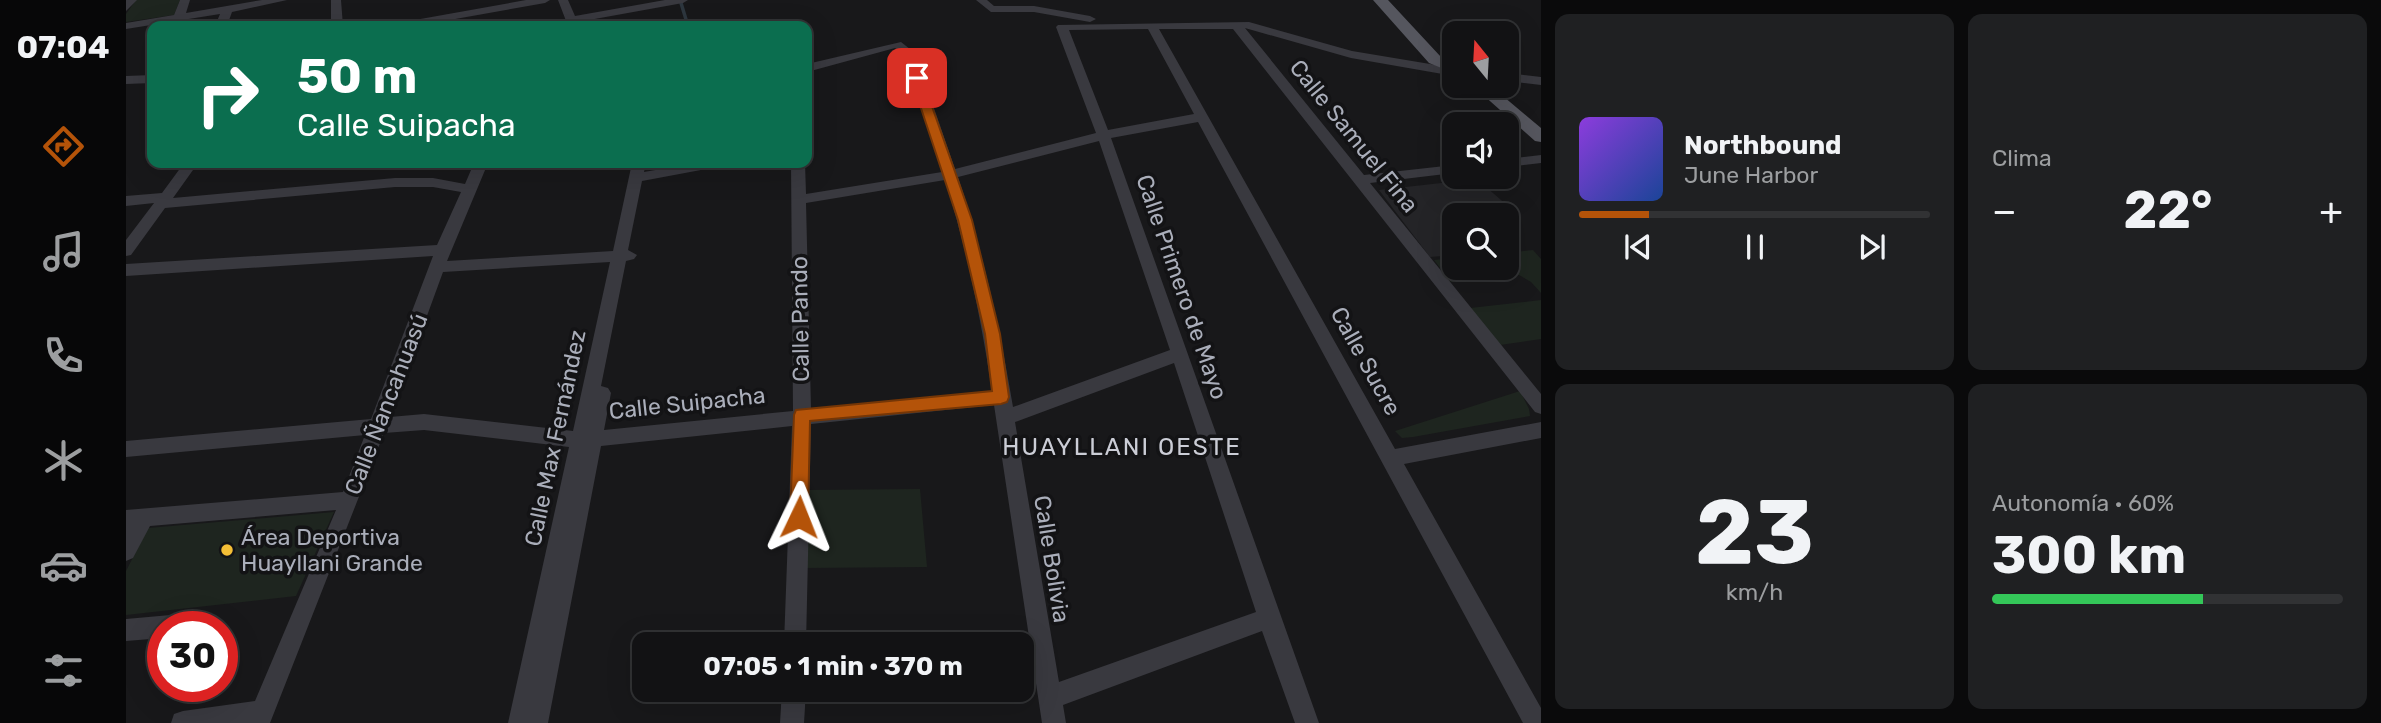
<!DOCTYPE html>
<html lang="es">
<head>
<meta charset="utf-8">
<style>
	:root { --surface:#121214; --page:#1f2022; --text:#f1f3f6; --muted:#9c9ea0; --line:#313234; --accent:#b45309 }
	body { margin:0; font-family:Rubik,sans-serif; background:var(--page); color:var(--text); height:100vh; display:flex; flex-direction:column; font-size:26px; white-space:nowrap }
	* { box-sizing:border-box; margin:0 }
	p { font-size:23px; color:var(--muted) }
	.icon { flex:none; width:38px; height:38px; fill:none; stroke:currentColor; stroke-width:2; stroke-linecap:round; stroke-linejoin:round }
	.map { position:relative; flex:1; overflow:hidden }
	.sheet { display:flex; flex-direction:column; gap:14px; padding:14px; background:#0a0a0b; width:840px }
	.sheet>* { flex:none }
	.banner { position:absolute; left:21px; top:21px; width:665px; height:147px; border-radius:14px; box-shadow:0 7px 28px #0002,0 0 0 2px var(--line); background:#0b6e4f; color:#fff; overflow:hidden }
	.needle { width:46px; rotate:342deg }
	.controls { position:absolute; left:1316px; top:21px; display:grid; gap:14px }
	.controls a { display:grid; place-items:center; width:77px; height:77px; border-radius:14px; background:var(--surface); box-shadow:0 7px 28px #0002,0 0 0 2px var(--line); font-size:35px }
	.speed { position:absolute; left:21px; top:611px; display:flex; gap:14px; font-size:35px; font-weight:700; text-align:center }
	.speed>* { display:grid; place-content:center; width:91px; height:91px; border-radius:50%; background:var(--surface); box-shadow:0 7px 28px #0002,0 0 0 2px var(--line); line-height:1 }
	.speed .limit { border:10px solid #d22; background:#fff; color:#111 }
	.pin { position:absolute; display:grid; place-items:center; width:60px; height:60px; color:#fff; margin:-30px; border-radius:14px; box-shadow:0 4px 10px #0006 }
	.me { position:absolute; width:77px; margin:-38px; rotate:2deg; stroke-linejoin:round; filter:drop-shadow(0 0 5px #0008) }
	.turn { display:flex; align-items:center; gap:24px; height:147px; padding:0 35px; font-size:32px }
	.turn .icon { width:91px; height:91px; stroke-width:2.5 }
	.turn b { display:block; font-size:49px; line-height:60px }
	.big { font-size:52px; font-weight:700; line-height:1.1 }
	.sheet .tile { flex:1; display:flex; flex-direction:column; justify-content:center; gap:10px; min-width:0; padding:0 24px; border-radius:14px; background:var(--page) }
	.sheet .dial { align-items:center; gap:0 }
	.dial b { font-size:91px; line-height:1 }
	.song { display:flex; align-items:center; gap:21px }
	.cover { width:84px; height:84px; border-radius:10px; background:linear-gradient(135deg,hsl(270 70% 55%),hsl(220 70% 35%)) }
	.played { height:7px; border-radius:4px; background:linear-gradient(90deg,var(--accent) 20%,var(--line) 20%) }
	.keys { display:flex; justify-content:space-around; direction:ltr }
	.heat { display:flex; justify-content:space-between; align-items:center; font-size:38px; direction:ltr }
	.charge { height:10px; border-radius:5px; background:linear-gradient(90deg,#34c759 60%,var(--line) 0) }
	.sheet .tiles { flex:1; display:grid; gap:14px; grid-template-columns:repeat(2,1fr) }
	.trip { position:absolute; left:506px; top:632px; width:402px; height:70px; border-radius:14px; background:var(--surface); box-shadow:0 7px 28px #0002,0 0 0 2px var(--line); font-weight:700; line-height:70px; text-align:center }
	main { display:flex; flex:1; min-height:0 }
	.tabs { display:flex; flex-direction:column; width:126px; justify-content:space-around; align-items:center; background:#070708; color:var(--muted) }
	.tabs .icon { width:49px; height:49px }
	.tabs .current { color:var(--accent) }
	.tabs b { font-size:32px; color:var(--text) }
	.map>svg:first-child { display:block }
</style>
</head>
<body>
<main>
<nav class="tabs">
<b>07:04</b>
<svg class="icon current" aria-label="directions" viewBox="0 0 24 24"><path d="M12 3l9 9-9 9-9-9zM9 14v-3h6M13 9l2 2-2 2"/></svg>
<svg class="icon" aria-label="music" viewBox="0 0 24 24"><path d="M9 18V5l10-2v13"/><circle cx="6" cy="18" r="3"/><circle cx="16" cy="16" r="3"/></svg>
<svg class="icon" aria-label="phone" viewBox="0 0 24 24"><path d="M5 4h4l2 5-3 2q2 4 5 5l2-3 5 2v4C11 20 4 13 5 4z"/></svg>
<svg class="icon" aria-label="climate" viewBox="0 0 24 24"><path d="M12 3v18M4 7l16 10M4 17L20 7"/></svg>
<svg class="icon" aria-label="car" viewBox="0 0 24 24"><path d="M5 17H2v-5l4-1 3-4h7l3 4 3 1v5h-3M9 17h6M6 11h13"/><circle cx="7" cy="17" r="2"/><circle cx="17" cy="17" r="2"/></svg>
<svg class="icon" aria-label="filters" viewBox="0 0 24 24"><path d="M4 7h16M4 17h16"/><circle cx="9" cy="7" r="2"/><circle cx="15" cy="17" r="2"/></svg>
</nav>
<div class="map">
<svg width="1415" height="723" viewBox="0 0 1415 723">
	<rect width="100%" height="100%" fill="#18181a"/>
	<!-- built -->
	<path fill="#242427" d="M 1351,179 L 1383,207 L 1367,210 L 1373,215 L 1328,215 L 1328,255 L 1304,257 L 1253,190 Z"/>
	<!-- green -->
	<g fill="#1e251f">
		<path d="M 10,0 L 54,0 L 48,15 L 0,22 L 0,14 Z"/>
		<path d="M 1407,250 L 1415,259 L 1415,293 L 1405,282 L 1393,275 L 1325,282 L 1308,260 L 1328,258 L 1328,268 L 1381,268 L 1381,253 Z"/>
		<path d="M 1415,300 L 1415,339 L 1374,345 L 1344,308 Z"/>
		<path d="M 1394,391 L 1403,409 L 1404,416 L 1287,437 L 1276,438 L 1269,431 Z"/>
		<path d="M 794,489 L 801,567 L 678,568 L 679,490 Z"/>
		<path d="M 208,512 L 170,596 L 0,615 L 0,571 L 22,528 Z"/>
	</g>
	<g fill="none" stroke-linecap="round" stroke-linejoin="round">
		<!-- stream -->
		<path stroke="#2d363e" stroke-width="3.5" d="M 555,3 L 562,26"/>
		<!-- minor -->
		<g fill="#39393f" fill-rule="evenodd">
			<path d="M 11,0 L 0,11 L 0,0 Z"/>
			<path d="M 54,0 L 64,0 L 60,13 L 136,0 L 161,0 L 106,12 L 101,26 L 89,26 L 94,14 L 0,29 L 0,23 L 48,15 Z"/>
			<path d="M 205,0 L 215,0 L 217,26 L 205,26 Z"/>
			<path d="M 400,0 L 424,0 L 419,3 L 290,26 L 266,26 L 272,23 Z"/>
			<path d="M 432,0 L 442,0 L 449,16 L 539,0 L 562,0 L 557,3 L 452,22 L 454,26 L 442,26 Z"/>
			<path d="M 850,0 L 861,0 L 868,6 L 908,6 L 964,16 L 970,19 L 964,22 L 908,12 L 865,12 Z"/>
			<path d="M 1123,22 L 1226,51 L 1328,68 L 1328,76 L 1225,58 L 1119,28 L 1238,175 L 1328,165 L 1328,173 L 1244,183 L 1415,394 L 1415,414 L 1409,412 L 1107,29 L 1033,29 L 1269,449 L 1415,422 L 1415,438 L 1278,464 L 1415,708 L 1415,723 L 1397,723 L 1072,122 L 985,138 L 1193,723 L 1169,723 L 1136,631 L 937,705 L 940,723 L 916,723 L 868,405 L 685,424 L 680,644 L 658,644 L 666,426 L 475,446 L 422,723 L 382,723 L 443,447 L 298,430 L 258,433 L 144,723 L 45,723 L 48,714 L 57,711 L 129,701 L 210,510 L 24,526 L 7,558 L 0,561 L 0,510 L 217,492 L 239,435 L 0,457 L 0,441 L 245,419 L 307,256 L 0,276 L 0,264 L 311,245 L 335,192 L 307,187 L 269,187 L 39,208 L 5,255 L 0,256 L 0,240 L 28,203 L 0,206 L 0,196 L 36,193 L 58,163 L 72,163 L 47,198 L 269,178 L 307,178 L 339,184 L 348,163 L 362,163 L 321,261 L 487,251 L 506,163 L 520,163 L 518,172 L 569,163 L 598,163 L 591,167 L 516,181 L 502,250 L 511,255 L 508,259 L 500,261 L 475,386 L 482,388 L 485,393 L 478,430 L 667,411 L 665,163 L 679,163 L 680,194 L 816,172 L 778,55 L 769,48 L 681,72 L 681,64 L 775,42 L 789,53 L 829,169 L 970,133 L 930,27 L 932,25 ZM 1022,29 L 1068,114 L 982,130 L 943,30 ZM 973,141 L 1044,350 L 887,407 C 874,329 857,252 832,177 ZM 819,180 C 841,249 855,319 866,391 L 685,409 L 680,203 ZM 484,262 L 447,431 L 298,414 L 264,417 L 317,272 ZM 1048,363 L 1130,612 L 933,682 L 889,422 Z"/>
			<path d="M 1381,73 L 1415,77 L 1415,85 L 1381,81 Z"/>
			<path d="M 26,75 L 26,83 L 0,84 L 0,76 Z"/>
			<path d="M 1415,155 L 1415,163 L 1381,167 L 1381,159 Z"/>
			<path d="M 67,613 L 75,616 L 77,626 L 37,626 L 37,638 L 0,641 L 0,619 Z"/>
			<path d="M 656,690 L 680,690 L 678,723 L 654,723 Z"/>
		</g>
		<!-- major -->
		<g fill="#55565e" fill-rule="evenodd">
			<path d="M 1247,0 L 1262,0 L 1315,57 L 1328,62 L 1328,73 L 1303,63 Z"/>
			<path d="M 1347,86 L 1365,86 L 1415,128 L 1415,142 L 1409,141 Z"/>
		</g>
	</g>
	<!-- route -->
	<path fill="#b45309" stroke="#753606" stroke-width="2" d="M 791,74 L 796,78 L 846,220 L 874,334 L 883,397 L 881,402 L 875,404 L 684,421 L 682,517 L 679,523 L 673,525 L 666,523 L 664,517 L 668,415 L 670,410 L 866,391 L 859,334 L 832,220 L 785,78 Z"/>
	<!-- markers -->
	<circle fill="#f4bf36" stroke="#131315" stroke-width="2.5" cx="101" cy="550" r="7"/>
	<g text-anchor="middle" stroke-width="7" stroke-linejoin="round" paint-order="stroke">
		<!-- street labels -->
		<g font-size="23" fill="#aaaeba" stroke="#131315">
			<text transform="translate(1228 136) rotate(51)" y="8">Calle Samuel Fina</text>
			<text transform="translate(1056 287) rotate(71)" y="8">Calle Primero de Mayo</text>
			<text transform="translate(674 319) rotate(-91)" y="8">Calle Pando</text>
			<text transform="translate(1240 361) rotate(61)" y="8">Calle Sucre</text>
			<text transform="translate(561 403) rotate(-6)" y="8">Calle Suipacha</text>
			<text transform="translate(260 404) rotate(-69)" y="8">Calle Ñancahuasú</text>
			<text transform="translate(429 438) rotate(-78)" y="8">Calle Max Fernández</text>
			<text transform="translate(926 559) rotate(81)" y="8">Calle Bolivia</text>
		</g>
		<!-- poi labels -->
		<g font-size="23" fill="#aaaeba" stroke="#131315" text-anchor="start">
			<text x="115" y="545">Área Deportiva<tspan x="115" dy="26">Huayllani Grande</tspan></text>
		</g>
		<!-- neighbourhood labels -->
		<g font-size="24" letter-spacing="2" fill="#cbcdd6" stroke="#131315">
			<text x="996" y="455">HUAYLLANI OESTE</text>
		</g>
	</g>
</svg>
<div class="controls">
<a><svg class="needle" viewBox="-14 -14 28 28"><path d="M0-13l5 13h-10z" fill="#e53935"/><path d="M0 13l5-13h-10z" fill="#9c9ea0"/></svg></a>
<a><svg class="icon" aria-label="sound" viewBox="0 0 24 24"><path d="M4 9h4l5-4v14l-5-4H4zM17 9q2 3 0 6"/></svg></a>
<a><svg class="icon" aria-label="search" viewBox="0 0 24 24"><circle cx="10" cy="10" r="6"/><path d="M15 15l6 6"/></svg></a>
</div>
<div class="speed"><div class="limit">30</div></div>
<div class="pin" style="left:791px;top:78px;background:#d93025"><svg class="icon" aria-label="arrive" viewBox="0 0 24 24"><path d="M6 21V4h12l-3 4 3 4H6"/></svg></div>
<svg class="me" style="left:673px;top:517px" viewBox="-20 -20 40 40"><path d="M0-17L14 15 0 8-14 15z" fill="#b45309" stroke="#fff" stroke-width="4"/></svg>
<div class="trip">07:05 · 1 min · 370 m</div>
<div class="banner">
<div class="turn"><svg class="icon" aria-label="right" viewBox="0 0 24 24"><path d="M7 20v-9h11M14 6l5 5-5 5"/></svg><div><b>50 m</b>Calle Suipacha</div></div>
</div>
</div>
<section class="sheet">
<div class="tiles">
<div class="tile">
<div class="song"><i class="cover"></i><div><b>Northbound</b><p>June Harbor</p></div></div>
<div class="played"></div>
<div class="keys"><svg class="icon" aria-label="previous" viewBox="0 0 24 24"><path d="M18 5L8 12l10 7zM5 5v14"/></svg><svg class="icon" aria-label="pause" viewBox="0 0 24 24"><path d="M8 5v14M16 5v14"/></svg><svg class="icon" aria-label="next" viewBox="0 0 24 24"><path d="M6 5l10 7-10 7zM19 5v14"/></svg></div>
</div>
<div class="tile"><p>Clima</p>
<div class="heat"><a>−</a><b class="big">22°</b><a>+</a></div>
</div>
<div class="tile dial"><b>23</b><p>km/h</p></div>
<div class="tile"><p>Autonomía · 60%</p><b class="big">300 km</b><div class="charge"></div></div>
</div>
</section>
</main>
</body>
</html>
